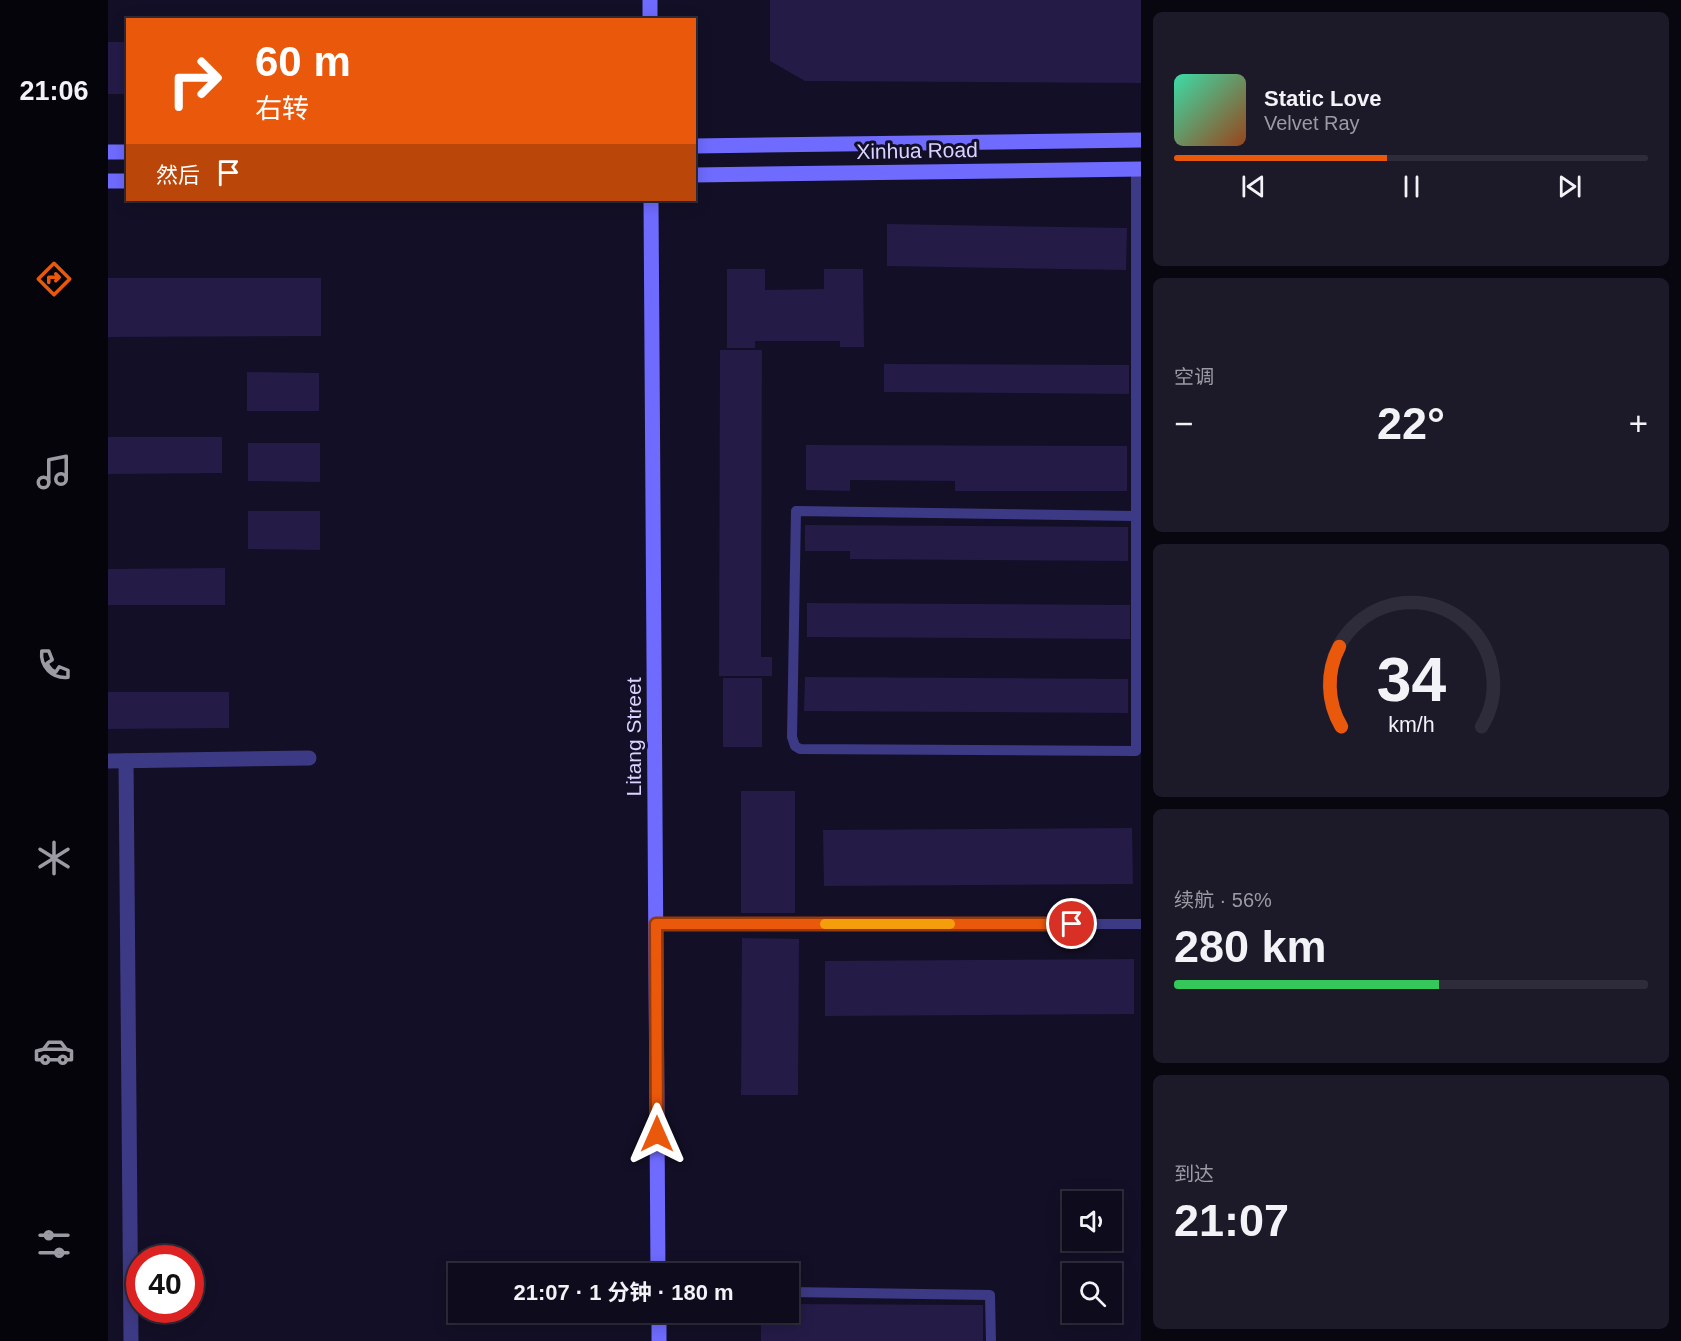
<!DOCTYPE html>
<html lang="zh">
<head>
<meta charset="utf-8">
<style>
	:root { --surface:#0e0b1c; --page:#1c1929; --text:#f1f3f6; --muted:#9b9ba3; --line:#2e2b3b; --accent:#ea580c }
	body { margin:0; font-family:Helvetica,"Noto Sans SC",sans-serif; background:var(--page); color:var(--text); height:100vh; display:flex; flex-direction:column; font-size:22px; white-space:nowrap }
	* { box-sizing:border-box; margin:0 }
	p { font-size:20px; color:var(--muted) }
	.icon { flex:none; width:33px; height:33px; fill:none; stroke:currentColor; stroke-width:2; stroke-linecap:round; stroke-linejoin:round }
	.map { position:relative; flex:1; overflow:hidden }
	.drawer { display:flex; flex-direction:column; gap:12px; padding:12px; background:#08060f; width:540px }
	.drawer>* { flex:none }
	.guide { position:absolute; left:18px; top:18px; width:570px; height:183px; border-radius:0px; box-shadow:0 3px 15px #0003,0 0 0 2px var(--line); background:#ea580c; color:#fff; overflow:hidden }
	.buttons { position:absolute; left:954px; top:1191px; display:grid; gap:12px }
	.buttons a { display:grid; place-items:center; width:60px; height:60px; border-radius:0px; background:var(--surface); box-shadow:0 3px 15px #0003,0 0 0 2px var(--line); font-size:30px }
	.speed { position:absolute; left:18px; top:1245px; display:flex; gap:12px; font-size:30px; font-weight:700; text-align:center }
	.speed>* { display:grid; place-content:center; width:78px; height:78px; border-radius:50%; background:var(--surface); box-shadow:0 3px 15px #0003,0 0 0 2px var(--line); line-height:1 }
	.speed .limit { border:9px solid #d22; background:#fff; color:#111 }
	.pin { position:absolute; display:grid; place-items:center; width:51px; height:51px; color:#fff; margin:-26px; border:3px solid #fff; border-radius:50%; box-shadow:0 2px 6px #0007 }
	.me { position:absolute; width:66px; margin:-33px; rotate:0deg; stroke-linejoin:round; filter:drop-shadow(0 0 4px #0008) }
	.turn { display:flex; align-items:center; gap:21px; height:126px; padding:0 30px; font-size:27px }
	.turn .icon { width:78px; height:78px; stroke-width:2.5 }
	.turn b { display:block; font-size:42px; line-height:51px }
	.then { display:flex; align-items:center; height:57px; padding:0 30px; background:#0003; gap:12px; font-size:22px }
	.big { font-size:45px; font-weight:700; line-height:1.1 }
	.drawer .widget { flex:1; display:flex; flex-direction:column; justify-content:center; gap:9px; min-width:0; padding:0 21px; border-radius:9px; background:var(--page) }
	.drawer .dial { align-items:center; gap:0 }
	.dial svg { height:156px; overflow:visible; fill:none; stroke:var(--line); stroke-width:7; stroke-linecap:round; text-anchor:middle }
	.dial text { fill:var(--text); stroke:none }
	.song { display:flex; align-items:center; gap:18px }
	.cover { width:72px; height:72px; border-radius:9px; background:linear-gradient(135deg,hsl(160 70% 55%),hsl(20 70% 35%)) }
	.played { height:6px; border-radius:3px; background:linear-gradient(90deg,var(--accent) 45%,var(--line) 45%) }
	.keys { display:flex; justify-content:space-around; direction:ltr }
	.heat { display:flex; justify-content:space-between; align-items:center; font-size:33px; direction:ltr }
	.charge { height:9px; border-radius:4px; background:linear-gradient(90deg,#34c759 56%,var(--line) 0) }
	.trip { position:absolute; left:340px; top:1263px; width:351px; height:60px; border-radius:0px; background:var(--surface); box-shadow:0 3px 15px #0003,0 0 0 2px var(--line); font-weight:700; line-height:60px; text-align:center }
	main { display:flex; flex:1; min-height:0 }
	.menu { display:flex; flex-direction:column; width:108px; justify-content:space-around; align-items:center; background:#06040b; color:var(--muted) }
	.menu .icon { width:42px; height:42px }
	.menu .active { color:var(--accent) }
	.menu b { font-size:27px; color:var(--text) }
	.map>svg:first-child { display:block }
</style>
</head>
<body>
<main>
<nav class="menu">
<b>21:06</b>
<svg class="icon active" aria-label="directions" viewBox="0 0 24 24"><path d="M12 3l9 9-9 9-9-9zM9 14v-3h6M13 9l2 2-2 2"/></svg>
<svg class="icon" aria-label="music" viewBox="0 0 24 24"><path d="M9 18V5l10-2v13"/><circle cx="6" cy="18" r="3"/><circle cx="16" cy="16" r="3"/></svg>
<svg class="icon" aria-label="phone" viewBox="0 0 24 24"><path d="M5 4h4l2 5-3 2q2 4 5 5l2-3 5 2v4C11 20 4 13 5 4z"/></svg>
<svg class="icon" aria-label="climate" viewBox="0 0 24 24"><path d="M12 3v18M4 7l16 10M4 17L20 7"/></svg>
<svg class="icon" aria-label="car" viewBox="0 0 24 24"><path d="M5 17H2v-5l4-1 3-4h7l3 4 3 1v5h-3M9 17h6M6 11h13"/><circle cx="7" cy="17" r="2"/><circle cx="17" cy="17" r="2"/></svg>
<svg class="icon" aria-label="filters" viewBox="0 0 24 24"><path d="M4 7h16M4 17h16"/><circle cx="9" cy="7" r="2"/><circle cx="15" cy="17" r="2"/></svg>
</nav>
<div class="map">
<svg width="1033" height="1341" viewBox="0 0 1033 1341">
	<rect width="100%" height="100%" fill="#130f26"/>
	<!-- building -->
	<g fill="#241b47">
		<path d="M 662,0 L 1033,0 L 1033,83 L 697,81 L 662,61 Z"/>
		<rect x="0" y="42" width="20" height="52"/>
		<path d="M 779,224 L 1019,228 L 1018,270 L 779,266 Z"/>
		<path d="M 619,269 L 657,269 L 657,290 L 716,289 L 716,269 L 755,269 L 756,347 L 732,347 L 732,341 L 647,341 L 647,348 L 619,348 Z"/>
		<path d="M 0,278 L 213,278 L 213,336 L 0,337 Z"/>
		<path d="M 612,350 L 654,350 L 653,657 L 664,657 L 664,676 L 611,676 Z"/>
		<path d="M 776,364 L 1021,365 L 1021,394 L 776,392 Z"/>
		<path d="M 139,372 L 211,373 L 211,411 L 139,411 Z"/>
		<path d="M 0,437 L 114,437 L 114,473 L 0,474 Z"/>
		<path d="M 140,443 L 212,443 L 212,482 L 140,481 Z"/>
		<path d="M 698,445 L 1019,446 L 1019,491 L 847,491 L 847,481 L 742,480 L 742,491 L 698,490 Z"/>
		<path d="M 140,511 L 212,511 L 212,550 L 140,549 Z"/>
		<path d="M 697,525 L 1020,527 L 1020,561 L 742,559 L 742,551 L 697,551 Z"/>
		<path d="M 117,568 L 117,605 L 0,605 L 0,569 Z"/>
		<path d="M 699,603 L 1022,605 L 1022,639 L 699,637 Z"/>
		<path d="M 697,677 L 1020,679 L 1020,713 L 696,711 Z"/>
		<rect x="615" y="678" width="39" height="69"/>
		<path d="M 0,692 L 121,692 L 121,728 L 0,729 Z"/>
		<rect x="633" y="791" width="54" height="122"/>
		<path d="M 1024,828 L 1025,884 L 716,886 L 715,830 Z"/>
		<path d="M 634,938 L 691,939 L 690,1095 L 633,1095 Z"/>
		<path d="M 1026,959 L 1026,1014 L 717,1016 L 717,961 Z"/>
		<path d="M 681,1304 L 875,1305 L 875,1341 L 653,1341 L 653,1312 L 681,1312 Z"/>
	</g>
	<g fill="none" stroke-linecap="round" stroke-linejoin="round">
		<!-- lane -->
		<g stroke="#3d3a85" stroke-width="10">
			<path d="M 1028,169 L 1028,751 L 692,749 L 687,746 L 684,737 L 688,511 L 1028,516 L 1033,517"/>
			<path d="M 548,924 L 1033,924"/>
			<path d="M 681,1292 L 882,1295 L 883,1341"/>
		</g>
		<!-- street -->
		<g stroke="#3d3a85" stroke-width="15">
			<path d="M 0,761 L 201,758"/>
			<path d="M 18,761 L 23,1341"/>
		</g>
		<!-- secondary -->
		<g stroke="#6f6bff" stroke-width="15">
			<path d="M 542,0 L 542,20"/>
			<path d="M 586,146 L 1033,140"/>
			<path d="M 0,152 L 20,152"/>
			<path d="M 586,175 L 1033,169"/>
			<path d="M 0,181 L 20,181"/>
			<path d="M 543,200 L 550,1274"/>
			<path d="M 551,1312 L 551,1341"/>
		</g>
	</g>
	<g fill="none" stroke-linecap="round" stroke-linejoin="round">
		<!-- route casing -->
		<g stroke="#983908" stroke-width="15">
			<path id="route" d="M 549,1134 L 548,924 L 964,924"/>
		</g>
		<!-- route -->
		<use href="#route" stroke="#ea580c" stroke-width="10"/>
		<!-- slow -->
		<path stroke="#f59e0b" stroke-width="10" d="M 717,924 L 842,924"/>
	</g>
	<g text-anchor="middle" stroke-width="6" stroke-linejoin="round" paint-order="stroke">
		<!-- street labels -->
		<g font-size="21" fill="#d9d4ff" stroke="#130f26">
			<text transform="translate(809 151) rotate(-1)" y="7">Xinhua Road</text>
			<text transform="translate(526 737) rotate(-90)" y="7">Litang Street</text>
		</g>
	</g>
</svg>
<div class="buttons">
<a><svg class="icon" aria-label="sound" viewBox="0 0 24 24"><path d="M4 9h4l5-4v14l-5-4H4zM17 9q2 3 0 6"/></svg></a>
<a><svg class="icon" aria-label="search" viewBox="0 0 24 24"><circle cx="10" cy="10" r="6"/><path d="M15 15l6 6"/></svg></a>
</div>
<div class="speed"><div class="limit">40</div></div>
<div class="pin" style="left:964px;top:924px;background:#d93025"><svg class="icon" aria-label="arrive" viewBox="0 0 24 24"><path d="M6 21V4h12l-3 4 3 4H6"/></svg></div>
<svg class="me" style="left:549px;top:1134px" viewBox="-20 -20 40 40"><path d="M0-17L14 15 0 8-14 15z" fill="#ea580c" stroke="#fff" stroke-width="4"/></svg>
<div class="trip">21:07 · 1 分钟 · 180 m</div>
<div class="guide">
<div class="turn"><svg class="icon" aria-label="right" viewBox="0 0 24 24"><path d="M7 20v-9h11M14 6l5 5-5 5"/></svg><div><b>60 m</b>右转</div></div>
<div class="then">然后<svg class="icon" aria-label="arrive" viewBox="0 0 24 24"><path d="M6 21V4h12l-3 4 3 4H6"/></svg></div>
</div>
</div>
<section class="drawer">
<div class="widget">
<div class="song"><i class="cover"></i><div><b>Static Love</b><p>Velvet Ray</p></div></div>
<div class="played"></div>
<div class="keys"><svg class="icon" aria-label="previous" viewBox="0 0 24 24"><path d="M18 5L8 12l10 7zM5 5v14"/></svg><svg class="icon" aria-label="pause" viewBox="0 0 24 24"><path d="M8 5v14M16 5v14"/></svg><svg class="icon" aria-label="next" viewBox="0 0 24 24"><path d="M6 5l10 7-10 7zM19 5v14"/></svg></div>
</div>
<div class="widget"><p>空调</p>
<div class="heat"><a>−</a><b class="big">22°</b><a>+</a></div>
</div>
<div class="widget dial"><svg viewBox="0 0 100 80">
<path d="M14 69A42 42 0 1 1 86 69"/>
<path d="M14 69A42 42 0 0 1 13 28" stroke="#ea580c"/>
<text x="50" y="56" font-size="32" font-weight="700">34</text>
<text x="50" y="72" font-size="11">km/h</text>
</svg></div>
<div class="widget"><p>续航 · 56%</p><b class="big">280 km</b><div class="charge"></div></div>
<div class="widget"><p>到达</p><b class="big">21:07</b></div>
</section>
</main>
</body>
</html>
